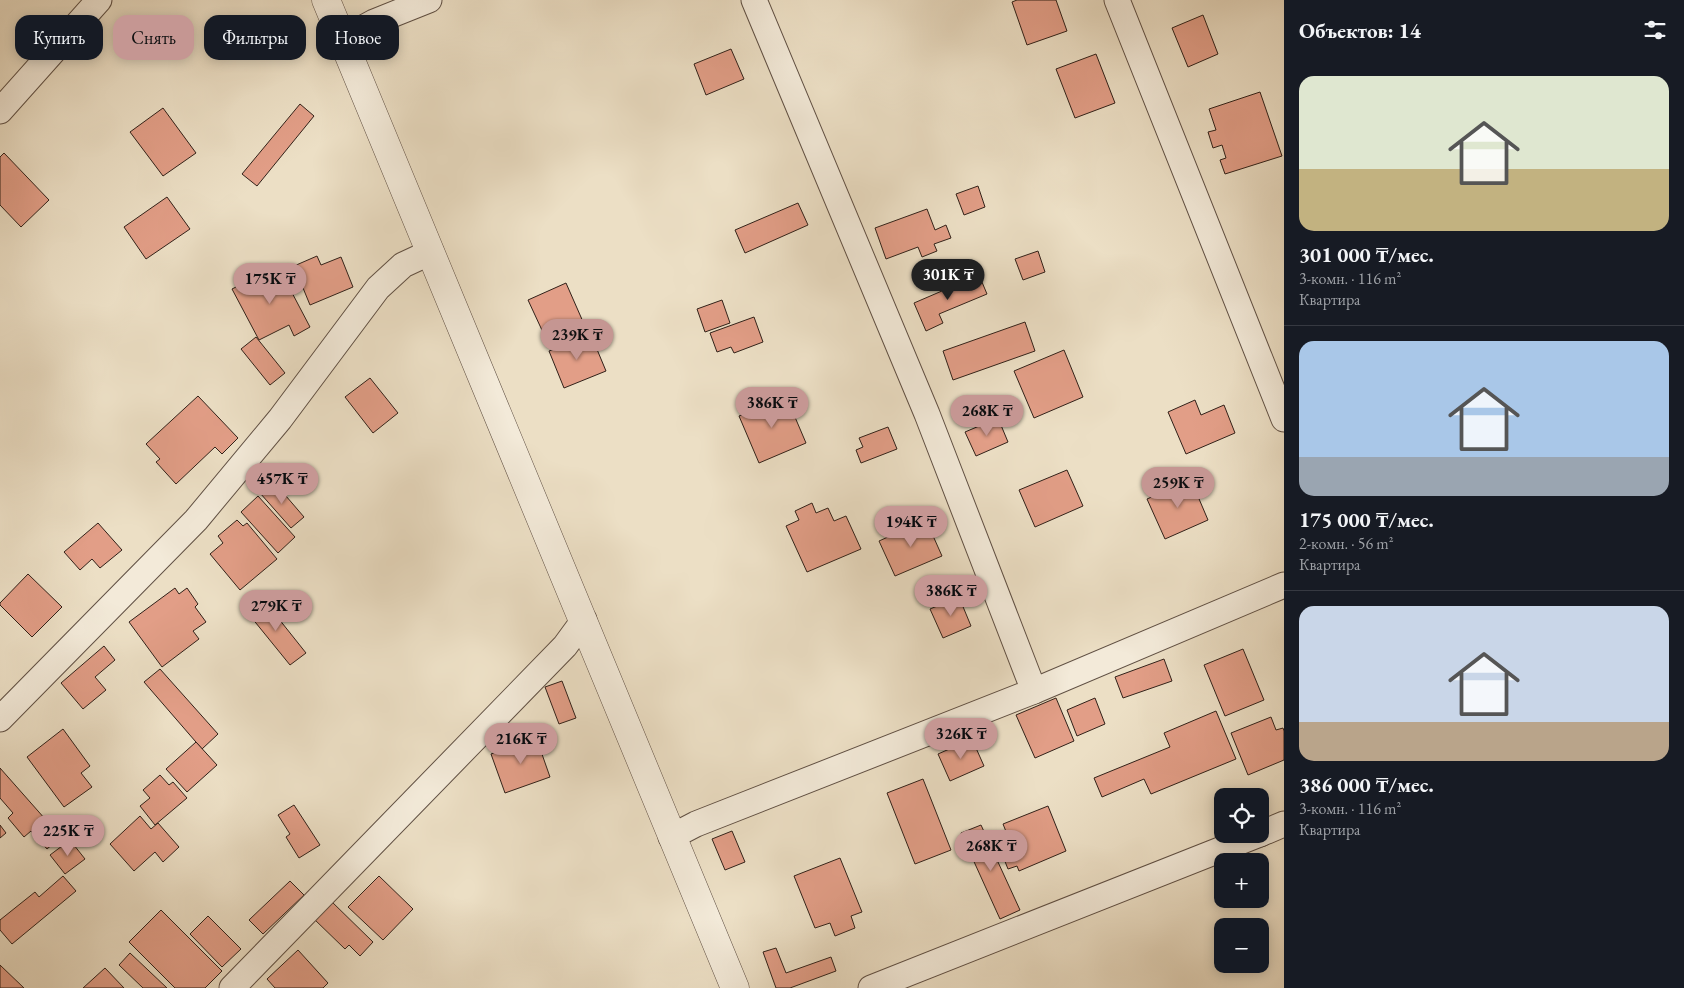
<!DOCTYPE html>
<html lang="ru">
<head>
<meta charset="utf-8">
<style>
	body { margin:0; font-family:"EB Garamond",serif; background:#20242c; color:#f1f3f6; height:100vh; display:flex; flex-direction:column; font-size:19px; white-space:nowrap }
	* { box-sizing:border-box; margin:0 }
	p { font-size:16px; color:#9ea1a6 }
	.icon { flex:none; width:28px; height:28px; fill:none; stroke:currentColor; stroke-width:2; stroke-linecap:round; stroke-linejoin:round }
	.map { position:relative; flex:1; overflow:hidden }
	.sheet { display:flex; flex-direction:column; background:#171b24; width:400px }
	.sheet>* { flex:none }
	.top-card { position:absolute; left:15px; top:15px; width:475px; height:45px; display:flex; gap:10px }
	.fabs { position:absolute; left:1214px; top:788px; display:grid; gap:10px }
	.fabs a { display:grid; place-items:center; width:55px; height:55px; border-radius:10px; background:#171b24; box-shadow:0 2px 12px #0003; font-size:25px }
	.price { position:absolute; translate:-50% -42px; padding:0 11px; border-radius:18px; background:#c59692; color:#111; font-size:16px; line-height:32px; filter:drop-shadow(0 1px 2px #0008) }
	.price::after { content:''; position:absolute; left:50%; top:30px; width:15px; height:11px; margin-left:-8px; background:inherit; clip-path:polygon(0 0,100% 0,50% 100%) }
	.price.on { background:#222; color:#fff }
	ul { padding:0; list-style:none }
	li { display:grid; align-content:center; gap:10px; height:265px; padding:0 15px }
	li+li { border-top:1px solid #363941 }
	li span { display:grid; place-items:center; height:155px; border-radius:15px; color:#555 }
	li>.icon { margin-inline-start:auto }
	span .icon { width:90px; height:90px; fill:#fffc; stroke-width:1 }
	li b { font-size:21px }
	h2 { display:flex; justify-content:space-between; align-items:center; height:60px; padding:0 15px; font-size:21px }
	.tag { padding:0 18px; border-radius:15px; background:#171b24; box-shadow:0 2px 12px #0003; font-size:18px; line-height:45px }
	.tag.on { background:#c59692; color:#111 }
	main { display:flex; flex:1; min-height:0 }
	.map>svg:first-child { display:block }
</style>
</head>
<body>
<main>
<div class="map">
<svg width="1284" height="988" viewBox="0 0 1284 988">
	<rect width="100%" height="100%" fill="#ecdfc5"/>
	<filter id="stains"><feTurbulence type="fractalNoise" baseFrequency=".004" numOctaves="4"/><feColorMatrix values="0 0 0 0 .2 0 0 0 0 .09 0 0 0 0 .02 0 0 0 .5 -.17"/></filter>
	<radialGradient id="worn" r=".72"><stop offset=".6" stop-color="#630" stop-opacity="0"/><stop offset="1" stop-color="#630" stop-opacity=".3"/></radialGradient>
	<g fill="#e29e87" stroke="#312119">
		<path d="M1017 0H1056L1067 31 1027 45 1012 2Z"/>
		<path d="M1203 15 1218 54 1188 67 1172 28Z"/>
		<path d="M731 49 744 79 706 95 694 64Z"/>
		<path d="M1096 54 1115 103 1075 118 1056 69Z"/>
		<path d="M1260 92 1282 156 1225 174 1220 160 1226 158 1222 145 1213 148 1208 132 1216 130 1209 109Z"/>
		<path d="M300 104 314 116 257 186 242 174Z"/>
		<path d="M163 108 196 153 163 176 130 132Z"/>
		<path d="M4 153 49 200 21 227 0 205V157Z"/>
		<path d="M978 186 985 207 964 215 956 194Z"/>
		<path d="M167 197 190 229 146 259 124 227Z"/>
		<path d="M798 203 808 225 745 253 735 230Z"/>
		<path d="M927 209 935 230 946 225 951 238 934 244 937 251 922 257 918 247 886 259 875 228Z"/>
		<path d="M1038 251 1045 272 1023 280 1015 259Z"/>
		<path d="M317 256 321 265 341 257 353 287 310 305 294 266Z"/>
		<path d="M278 266 310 327 294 336 289 325 259 340 232 289Z"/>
		<path d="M979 275 987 294 939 314 943 323 926 331 914 303Z"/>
		<path d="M566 283 584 324 547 341 528 300Z"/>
		<path d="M722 300 730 323 705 332 697 309Z"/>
		<path d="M754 317 763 342 734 353 731 347 717 352 710 333Z"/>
		<path d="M1025 322 1035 351 953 380 943 351Z"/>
		<path d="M591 335 606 371 564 388 549 351Z"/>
		<path d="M256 337 285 373 270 385 241 349Z"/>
		<path d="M1064 350 1083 397 1034 418 1014 371Z"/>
		<path d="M370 378 398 413 373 433 345 397Z"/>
		<path d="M198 396 238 438 222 454 215 447 176 484 156 462 160 459 146 444Z"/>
		<path d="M786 396 806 443 759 463 739 416Z"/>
		<path d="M1195 400 1201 415 1224 405 1235 433 1186 454 1168 412Z"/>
		<path d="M998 418 1008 442 976 456 965 432Z"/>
		<path d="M888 427 897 449 861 463 856 450 863 447 859 438Z"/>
		<path d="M1067 470 1083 506 1035 527 1019 490Z"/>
		<path d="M1191 480 1208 520 1165 539 1147 499Z"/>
		<path d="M274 482 304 517 291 528 260 493Z"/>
		<path d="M258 496 295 537 278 553 241 512Z"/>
		<path d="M812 503 816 513 828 508 834 521 846 516 861 549 807 572 786 526 799 520 795 511Z"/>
		<path d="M237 520 243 526 247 523 277 559 240 590 210 554 223 543 218 536Z"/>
		<path d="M926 520 942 556 895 576 879 541Z"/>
		<path d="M98 523 122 550 100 568 92 559 80 570 64 552Z"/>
		<path d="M28 574 62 607 32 637 0 605V603Z"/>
		<path d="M175 588 179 594 187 588 198 604 195 607 206 622 193 631 199 639 162 667 129 622Z"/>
		<path d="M959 597 971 626 943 638 930 609Z"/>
		<path d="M263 599 306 653 290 665 247 612Z"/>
		<path d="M104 646 115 660 95 677 106 690 83 709 61 683Z"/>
		<path d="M1243 649 1264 700 1225 716 1204 665Z"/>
		<path d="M1164 659 1172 681 1123 698 1115 677Z"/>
		<path d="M160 669 218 734 202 749 144 682Z"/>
		<path d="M562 681 576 718 559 724 545 687Z"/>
		<path d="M1056 698 1074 741 1035 758 1016 715Z"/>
		<path d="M1095 698 1105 724 1077 736 1067 710Z"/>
		<path d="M1216 711 1236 759 1151 794 1144 779 1102 797 1094 778 1170 747 1164 733Z"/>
		<path d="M1271 717 1276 730 1283 728 1284 731V760L1248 775 1231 733Z"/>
		<path d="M63 729 90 766 81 773 92 787 64 807 27 757Z"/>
		<path d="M536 737 550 777 505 793 491 754Z"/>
		<path d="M972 739 984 766 950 781 938 754Z"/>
		<path d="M196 742 217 765 187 792 166 769Z"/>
		<path d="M0 768 61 837 47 849 31 831 24 837 8 818 13 813 0 798Z"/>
		<path d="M160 775 169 785 173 782 187 798 155 825 140 806 150 798 143 790Z"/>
		<path d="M923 779 951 850 915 864 887 793Z"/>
		<path d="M294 805 320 845 299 858 286 837 290 834 278 815Z"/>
		<path d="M1048 806 1066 851 1019 871 1017 866 1008 869 998 844 1009 839 1003 824Z"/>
		<path d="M140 816 151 829 158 823 179 847 163 862 155 852 134 871 110 844Z"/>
		<path d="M0 825 6 833 0 838Z"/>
		<path d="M981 825 1020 910 1000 919 961 833Z"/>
		<path d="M732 831 745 862 725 870 712 839Z"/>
		<path d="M70 840 85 859 65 874 50 855Z"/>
		<path d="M840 858 862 912 851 916 855 928 835 936 830 923 815 928 794 876Z"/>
		<path d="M63 876 76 891 12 944 0 930V920L35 892 39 897Z"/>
		<path d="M379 876 413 909 383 940 348 907Z"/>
		<path d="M290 881 304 895 263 934 249 920Z"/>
		<path d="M330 900 373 942 360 956 349 945 345 949 313 918Z"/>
		<path d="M161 910 222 971 205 988H175L129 942Z"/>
		<path d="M208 916 241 949 222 967 190 934Z"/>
		<path d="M776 948 786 973 831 957 836 971 790 988H776L763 952Z"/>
		<path d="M298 950 328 983 323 988H275L267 979Z"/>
		<path d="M130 953 167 988H143L119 965Z"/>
		<path d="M0 965 24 988H0Z"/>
		<path d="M105 968 124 988H83Z"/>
	</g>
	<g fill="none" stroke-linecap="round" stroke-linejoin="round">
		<defs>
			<g id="minor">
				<path d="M754 0 927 414 1034 691"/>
				<path d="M1117 0 1284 419"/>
				<path d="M343 39 374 22 429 0"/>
				<path d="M0 111 99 0"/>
				<path d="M0 719 196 520 280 419 378 288 403 265 431 252"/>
				<path d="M1260 834 1284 824"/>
				<path d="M671 837 696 824 1034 691 1284 585"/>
				<path d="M232 988 565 646 584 620"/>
				<path d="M871 988 1260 834"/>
			</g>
			<path id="tertiary" d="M326 0 735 988"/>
		</defs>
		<use href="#minor" stroke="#605044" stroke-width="27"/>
		<use href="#tertiary" stroke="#605044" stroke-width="29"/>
		<use href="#minor" stroke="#f3ead9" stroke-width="25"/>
		<use href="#tertiary" stroke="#f3ead9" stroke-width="28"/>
	</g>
	<rect width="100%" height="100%" filter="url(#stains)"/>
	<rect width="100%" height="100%" fill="url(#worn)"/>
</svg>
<div class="fabs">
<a><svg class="icon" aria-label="locate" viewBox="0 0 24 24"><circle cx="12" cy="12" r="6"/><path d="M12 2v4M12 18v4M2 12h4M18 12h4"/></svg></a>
<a>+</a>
<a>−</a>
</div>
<b class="price on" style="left:948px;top:301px">301K ₸</b>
<b class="price" style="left:270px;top:305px">175K ₸</b>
<b class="price" style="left:577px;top:361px">239K ₸</b>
<b class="price" style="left:772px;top:429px">386K ₸</b>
<b class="price" style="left:987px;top:437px">268K ₸</b>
<b class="price" style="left:282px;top:505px">457K ₸</b>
<b class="price" style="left:1178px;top:509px">259K ₸</b>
<b class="price" style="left:911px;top:548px">194K ₸</b>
<b class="price" style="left:951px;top:617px">386K ₸</b>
<b class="price" style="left:276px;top:632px">279K ₸</b>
<b class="price" style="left:961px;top:760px">326K ₸</b>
<b class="price" style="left:521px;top:765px">216K ₸</b>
<b class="price" style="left:68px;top:857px">225K ₸</b>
<b class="price" style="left:991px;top:872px">268K ₸</b>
<div class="top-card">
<a class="tag">Купить</a>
<a class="tag on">Снять</a>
<a class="tag">Фильтры</a>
<a class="tag">Новое</a>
</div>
</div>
<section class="sheet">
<h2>Объектов: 14<svg class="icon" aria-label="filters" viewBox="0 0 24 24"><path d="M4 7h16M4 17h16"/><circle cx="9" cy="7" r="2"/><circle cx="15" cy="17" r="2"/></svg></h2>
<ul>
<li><span style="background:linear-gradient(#dfe7d0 60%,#c2b280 0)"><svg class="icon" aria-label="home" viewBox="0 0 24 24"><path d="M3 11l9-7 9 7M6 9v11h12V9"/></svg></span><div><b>301 000 ₸/мес.</b><p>3-комн. · 116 m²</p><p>Квартира</p></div></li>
<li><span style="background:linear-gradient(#a9c7e8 75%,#9aa5b1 0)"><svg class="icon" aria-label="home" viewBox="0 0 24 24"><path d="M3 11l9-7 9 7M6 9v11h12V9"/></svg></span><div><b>175 000 ₸/мес.</b><p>2-комн. · 56 m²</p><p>Квартира</p></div></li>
<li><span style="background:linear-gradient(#c9d6e8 75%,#b9a48a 0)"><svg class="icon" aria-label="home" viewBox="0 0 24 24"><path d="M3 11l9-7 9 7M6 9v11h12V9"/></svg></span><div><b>386 000 ₸/мес.</b><p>3-комн. · 116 m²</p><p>Квартира</p></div></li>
</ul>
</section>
</main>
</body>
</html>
